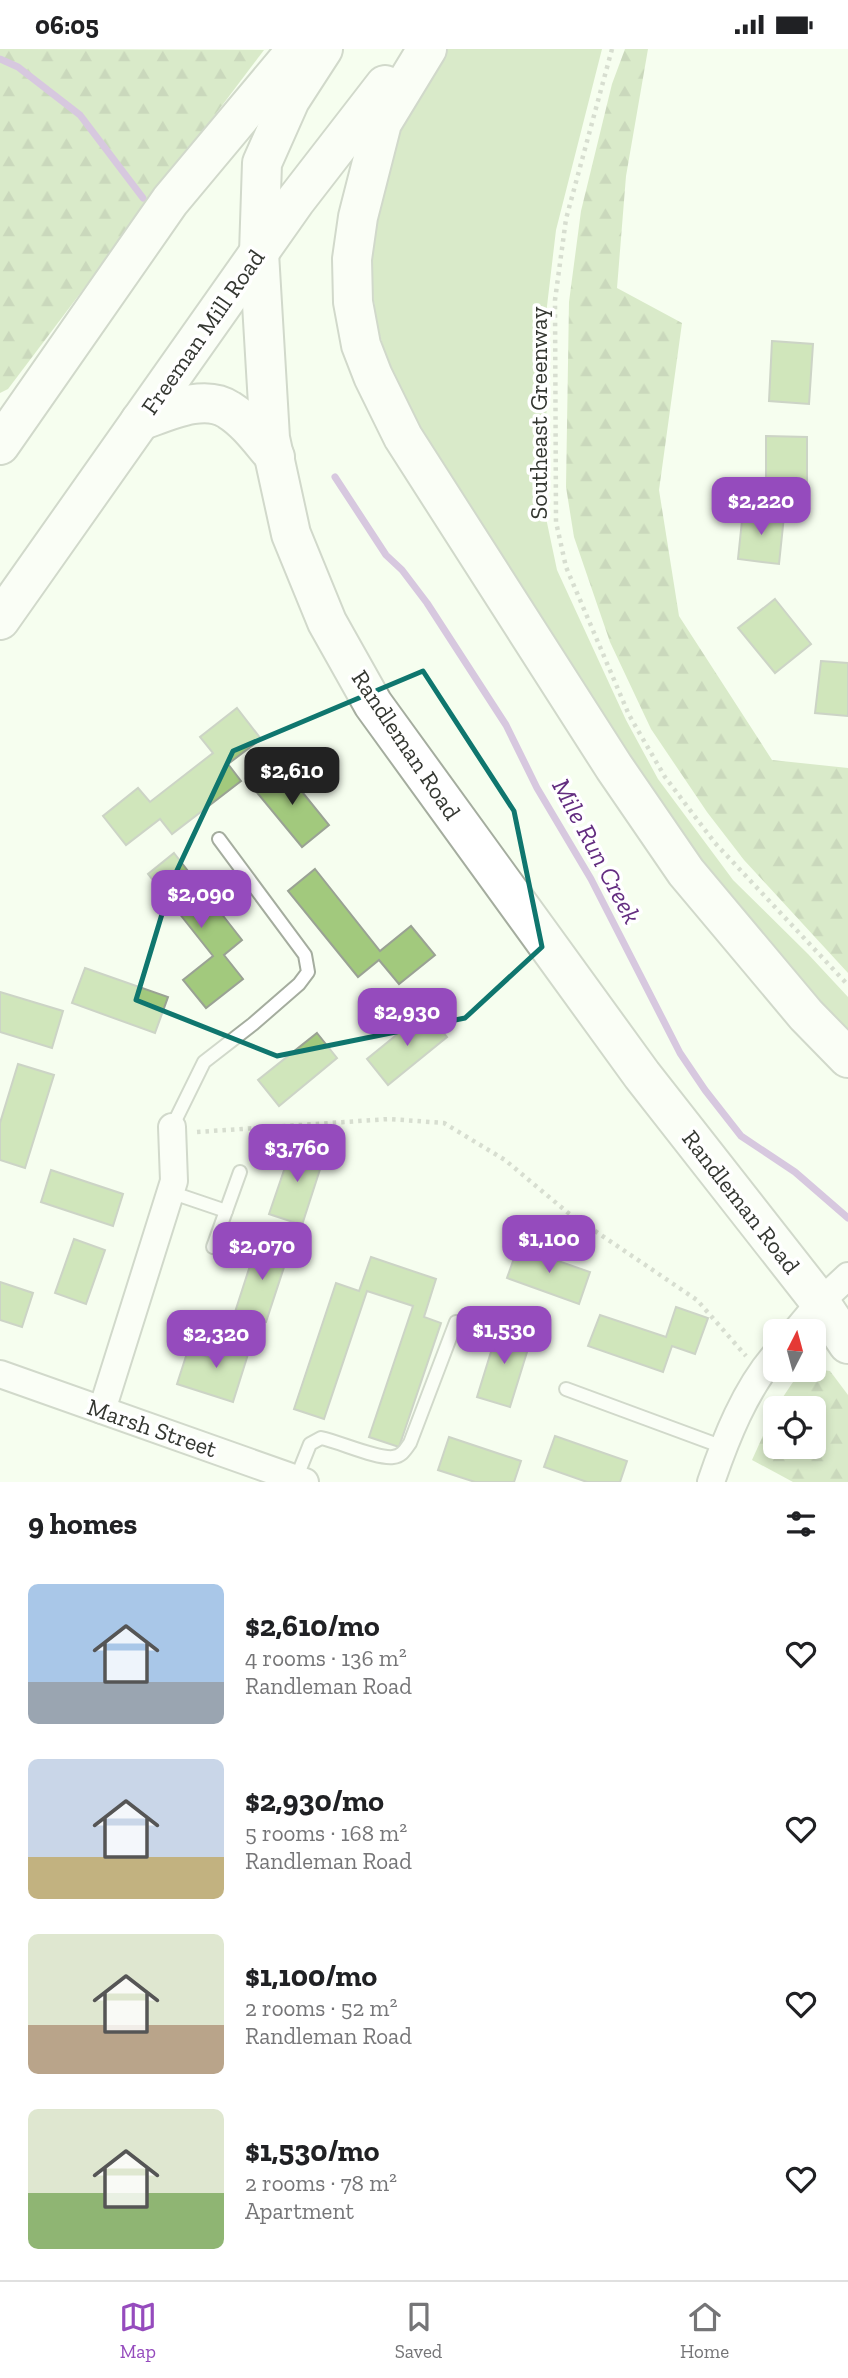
<!DOCTYPE html>
<html lang="en">
<head>
<meta charset="utf-8">
<style>
	body { margin:0; font-family:"Zilla Slab",serif; background:#f2f2f2; color:#202124; height:100vh; display:flex; flex-direction:column; font-size:26px; white-space:nowrap }
	* { box-sizing:border-box; margin:0 }
	p { font-size:23px; color:#757577 }
	.icon { flex:none; width:38px; height:38px; fill:none; stroke:currentColor; stroke-width:2; stroke-linecap:round; stroke-linejoin:round }
	.map { position:relative; height:1433px; overflow:hidden }
	.details { display:flex; flex-direction:column; background:#fff; flex:1 }
	.details>* { flex:none }
	.needle { width:46px; rotate:6deg }
	.controls { position:absolute; left:763px; top:1270px; display:grid; gap:14px }
	.controls a { display:grid; place-items:center; width:63px; height:63px; border-radius:10px; background:#fff; box-shadow:0 4px 10px #0003; font-size:35px }
	.price { position:absolute; translate:-50% -60px; padding:0 16px; border-radius:14px; background:#954bbd; color:#fff; font-size:23px; line-height:46px; filter:drop-shadow(0 2px 4px #0008) }
	.price::after { content:''; position:absolute; left:50%; top:42px; width:21px; height:16px; margin-left:-10px; background:inherit; clip-path:polygon(0 0,100% 0,50% 100%) }
	.price.selected { background:#222; color:#fff }
	ul { padding:0; list-style:none }
	li { display:flex; align-items:center; gap:21px; height:175px; padding:0 28px }
	li span { display:grid; place-items:center; flex:none; width:196px; height:140px; border-radius:10px; color:#555 }
	li>.icon { margin-inline-start:auto }
	span .icon { width:84px; height:84px; fill:#fffc; stroke-width:1 }
	li b { font-size:30px }
	h2 { display:flex; justify-content:space-between; align-items:center; height:84px; padding:0 28px; font-size:30px }
	.status { display:flex; justify-content:space-between; align-items:center; height:49px; padding:0 35px; background:#fff; direction:ltr }
	.status svg { height:19px; fill:currentColor }
	.tab-bar { display:flex; justify-content:space-around; align-items:center; height:98px; border-top:2px solid #e0e0e0; background:#fff; font-size:19px; color:#757577 }
	.tab-bar a { display:grid; justify-items:center; gap:4px }
	.tab-bar .selected { color:#954bbd }
	.map>svg:first-child { display:block }
</style>
</head>
<body>
<div class="status"><b>06:05</b><svg viewBox="0 0 49 12"><path d="M0 12V9h3v3zM5 12V6h3v6zM10 12V3h3v9zM15 12V0h3v12zM26 1h20v11H26zM47 4h2v5h-2z"/></svg></div>
<div class="map">
<svg width="848" height="1433" viewBox="0 0 848 1433">
	<defs>
		<pattern id="forest-firs" width="22" height="20" patternUnits="userSpaceOnUse" patternTransform="scale(1.75)"><rect width="22" height="20" fill="#b6d39b"/><path d="M5 1l3.5 6h-7zM16 11l3.5 6h-7z" fill="#95ac7f"/></pattern>
	</defs>
	<rect width="100%" height="100%" fill="#f6feef"/>
	<path fill="#b6d39b" d="M448 0H602L556 181 547 257 546 469 557 521 626 671 658 730 733 831 808 905 848 948V981L816 949 698 809 648 736 411 366 389 316 377 277 372 236 370 192 389 102 410 57Z"/>
	<g fill="url(#forest-firs)">
		<path d="M0 0 264 1 8 340 0 344Z"/>
		<path d="M625 0H648L626 127 617 239 682 274 659 441 679 567 772 711 848 719V924L744 811 707 763 651 680 610 593 574 488 566 438 569 253 581 162 612 35Z"/>
		<path d="M814 1320 830 1322 848 1346V1433H793L752 1411 775 1360V1398H814V1360H775L801 1321Z"/>
	</g>
	<g fill="none" stroke-linecap="round" stroke-linejoin="round">
		<g stroke="#b287cd" stroke-width="7">
			<path d="M0 10 18 18 80 66 143 149"/>
			<path d="M335 428 386 506 402 521 427 554 506 676 537 739 591 830 680 1004 705 1041 741 1087 795 1123 848 1169"/>
		</g>
	</g>
	<g fill="#a2c97d" stroke="#9aa294" stroke-width="2">
		<path d="M772 292 813 295 809 355 769 352Z"/>
		<path d="M766 387 807 388V439H766Z"/>
		<path d="M743 462 784 467 779 515 738 510Z"/>
		<path d="M775 550 811 595 775 624 738 579Z"/>
		<path d="M821 612 848 614V667L815 664Z"/>
		<path d="M237 659 261 690 228 715 241 732 172 785 160 770 126 796 103 767 138 739 150 753 213 704 200 688Z"/>
		<path d="M282 718 329 776 302 798 254 740Z"/>
		<path d="M174 804 242 891 224 906 243 930 206 959 183 931 213 907 148 825Z"/>
		<path d="M315 820 380 902 411 877 435 906 399 935 379 911 358 928 288 842Z"/>
		<path d="M85 919 168 948 155 984 72 954Z"/>
		<path d="M0 943 63 962 52 999 0 983Z"/>
		<path d="M426 962 447 988 388 1036 367 1010Z"/>
		<path d="M317 984 337 1009 279 1057 258 1031Z"/>
		<path d="M18 1015 54 1026 25 1119 0 1111V1074Z"/>
		<path d="M293 1095 325 1105 302 1176 269 1165Z"/>
		<path d="M51 1121 123 1145 113 1177 41 1153Z"/>
		<path d="M74 1190 105 1201 86 1255 55 1244Z"/>
		<path d="M258 1192 289 1203 266 1273 235 1263Z"/>
		<path d="M518 1198 590 1223 579 1255 507 1229Z"/>
		<path d="M371 1208 436 1230 424 1268 441 1274 399 1398 369 1388 413 1257 367 1242 324 1370 294 1360 336 1234 359 1242Z"/>
		<path d="M0 1233 33 1244 22 1278 0 1271Z"/>
		<path d="M676 1258 708 1269 695 1305 672 1297 663 1323 588 1297 600 1266 666 1288Z"/>
		<path d="M499 1277 532 1287 510 1358 477 1348Z"/>
		<path d="M218 1289 250 1299 233 1353 177 1335 188 1301 211 1309Z"/>
		<path d="M555 1387 627 1412 620 1433H587L544 1418Z"/>
		<path d="M449 1388 521 1412 514 1433H475L438 1421Z"/>
	</g>
	<g fill="none" stroke-linecap="round" stroke-linejoin="round">
		<defs>
			<g id="service">
				<path d="M172 1078 204 1013 253 975 299 935 308 923 305 906 219 790"/>
				<path d="M170 1143 226 1162"/>
				<path d="M213 1198 240 1123"/>
				<path d="M566 1340 723 1398"/>
				<path d="M296 1430 310 1395 321 1389C340 1393 377 1410 393 1408 402 1407 405 1401 410 1394L456 1273"/>
			</g>
			<g id="minor">
				<path d="M795 1283 820 1253 848 1227"/>
				<path d="M0 1325 305 1433"/>
				<path d="M102 1361 174 1132 172 1078"/>
				<path d="M711 1433C726 1389 745 1341 775 1306"/>
			</g>
			<g id="primary">
				<path d="M323 0 290 51 262 114 259 204 270 389 291 485 327 573 373 655 642 1026 820 1253 848 1295"/>
				<path d="M427 0 382 74 358 168 352 210 353 253 361 296 373 327 403 388 614 718 686 823 806 966 848 1009"/>
				<path d="M140 372C166 363 204 344 229 361 247 372 261 392 275 408"/>
				<path d="M0 396 170 152 297 0"/>
				<path d="M0 571 296 151 385 36"/>
			</g>
		</defs>
		<use href="#service" stroke="#a5ad9f" stroke-width="16"/>
		<use href="#minor" stroke="#a5ad9f" stroke-width="30"/>
		<use href="#primary" stroke="#a5ad9f" stroke-width="42"/>
		<g stroke="#b2b8ac" stroke-width="4.5" stroke-dasharray="3.5 5" stroke-linecap="butt">
			<path d="M612 0 566 170 555 251 556 473 566 518 629 666 665 728 715 794 848 936"/>
			<path d="M197 1083 389 1070 444 1074 505 1111 567 1163 697 1251 746 1307"/>
		</g>
		<use href="#service" stroke="#fff" stroke-width="12"/>
		<use href="#minor" stroke="#fff" stroke-width="26"/>
		<use href="#primary" stroke="#fff" stroke-width="38"/>
	</g>
	<path d="M0 0H848V1433H0ZM423 622 514 762 542 898 465 969 277 1007 136 951 172 832 233 702Z" fill="#f6feef" fill-opacity=".55" fill-rule="evenodd"/>
	<path fill="none" stroke="#0f766e" stroke-width="5" stroke-linejoin="round" d="M423 622 514 762 542 898 465 969 277 1007 136 951 172 832 233 702Z"/>
	<g text-anchor="middle" stroke-width="7" stroke-linejoin="round" paint-order="stroke">
		<g font-size="24" fill="#343731" stroke="#fff">
			<text transform="translate(203 283) rotate(-55)" y="8">Freeman Mill Road</text>
			<text transform="translate(539 364) rotate(-90)" y="8">Southeast Greenway</text>
			<text transform="translate(406 696) rotate(56)" y="8">Randleman Road</text>
			<text transform="translate(741 1153) rotate(52)" y="8">Randleman Road</text>
			<text transform="translate(152 1379) rotate(19)" y="8">Marsh Street</text>
		</g>
		<g font-size="26" font-style="italic" fill="#632d80" stroke="#fff">
			<text transform="translate(597 802) rotate(62)" y="9">Mile Run Creek</text>
		</g>
	</g>
</svg>
<div class="controls">
<a><svg class="needle" viewBox="-14 -14 28 28"><path d="M0-13l5 13h-10z" fill="#e53935"/><path d="M0 13l5-13h-10z" fill="#757577"/></svg></a>
<a><svg class="icon" aria-label="locate" viewBox="0 0 24 24"><circle cx="12" cy="12" r="6"/><path d="M12 2v4M12 18v4M2 12h4M18 12h4"/></svg></a>
</div>
<b class="price" style="left:761px;top:488px">$2,220</b>
<b class="price selected" style="left:292px;top:758px">$2,610</b>
<b class="price" style="left:201px;top:881px">$2,090</b>
<b class="price" style="left:407px;top:999px">$2,930</b>
<b class="price" style="left:297px;top:1135px">$3,760</b>
<b class="price" style="left:549px;top:1226px">$1,100</b>
<b class="price" style="left:262px;top:1233px">$2,070</b>
<b class="price" style="left:504px;top:1317px">$1,530</b>
<b class="price" style="left:216px;top:1321px">$2,320</b>
</div>
<section class="details">
<h2>9 homes<svg class="icon" aria-label="filters" viewBox="0 0 24 24"><path d="M4 7h16M4 17h16"/><circle cx="9" cy="7" r="2"/><circle cx="15" cy="17" r="2"/></svg></h2>
<ul>
<li><span style="background:linear-gradient(#a9c7e8 70%,#9aa5b1 0)"><svg class="icon" aria-label="home" viewBox="0 0 24 24"><path d="M3 11l9-7 9 7M6 9v11h12V9"/></svg></span><div><b>$2,610/mo</b><p>4 rooms · 136 m²</p><p>Randleman Road</p></div><svg class="icon" aria-label="heart" viewBox="0 0 24 24"><path d="M12 20l-8-8c-3-5 5-10 8-4 3-6 11-1 8 4z"/></svg></li>
<li><span style="background:linear-gradient(#c9d6e8 70%,#c2b280 0)"><svg class="icon" aria-label="home" viewBox="0 0 24 24"><path d="M3 11l9-7 9 7M6 9v11h12V9"/></svg></span><div><b>$2,930/mo</b><p>5 rooms · 168 m²</p><p>Randleman Road</p></div><svg class="icon" aria-label="heart" viewBox="0 0 24 24"><path d="M12 20l-8-8c-3-5 5-10 8-4 3-6 11-1 8 4z"/></svg></li>
<li><span style="background:linear-gradient(#dfe7d0 65%,#b9a48a 0)"><svg class="icon" aria-label="home" viewBox="0 0 24 24"><path d="M3 11l9-7 9 7M6 9v11h12V9"/></svg></span><div><b>$1,100/mo</b><p>2 rooms · 52 m²</p><p>Randleman Road</p></div><svg class="icon" aria-label="heart" viewBox="0 0 24 24"><path d="M12 20l-8-8c-3-5 5-10 8-4 3-6 11-1 8 4z"/></svg></li>
<li><span style="background:linear-gradient(#dfe7d0 60%,#8fb573 0)"><svg class="icon" aria-label="home" viewBox="0 0 24 24"><path d="M3 11l9-7 9 7M6 9v11h12V9"/></svg></span><div><b>$1,530/mo</b><p>2 rooms · 78 m²</p><p>Apartment</p></div><svg class="icon" aria-label="heart" viewBox="0 0 24 24"><path d="M12 20l-8-8c-3-5 5-10 8-4 3-6 11-1 8 4z"/></svg></li>
</ul>
</section>
<nav class="tab-bar">
<a class="selected"><svg class="icon" aria-label="map" viewBox="0 0 24 24"><path d="M3 6l6-2 6 2 6-2v14l-6 2-6-2-6 2zM9 4v14M15 6v14"/></svg>Map</a>
<a><svg class="icon" aria-label="saved" viewBox="0 0 24 24"><path d="M7 4h10v16l-5-4-5 4z"/></svg>Saved</a>
<a><svg class="icon" aria-label="home" viewBox="0 0 24 24"><path d="M3 11l9-7 9 7M6 9v11h12V9"/></svg>Home</a>
</nav>
</body>
</html>
